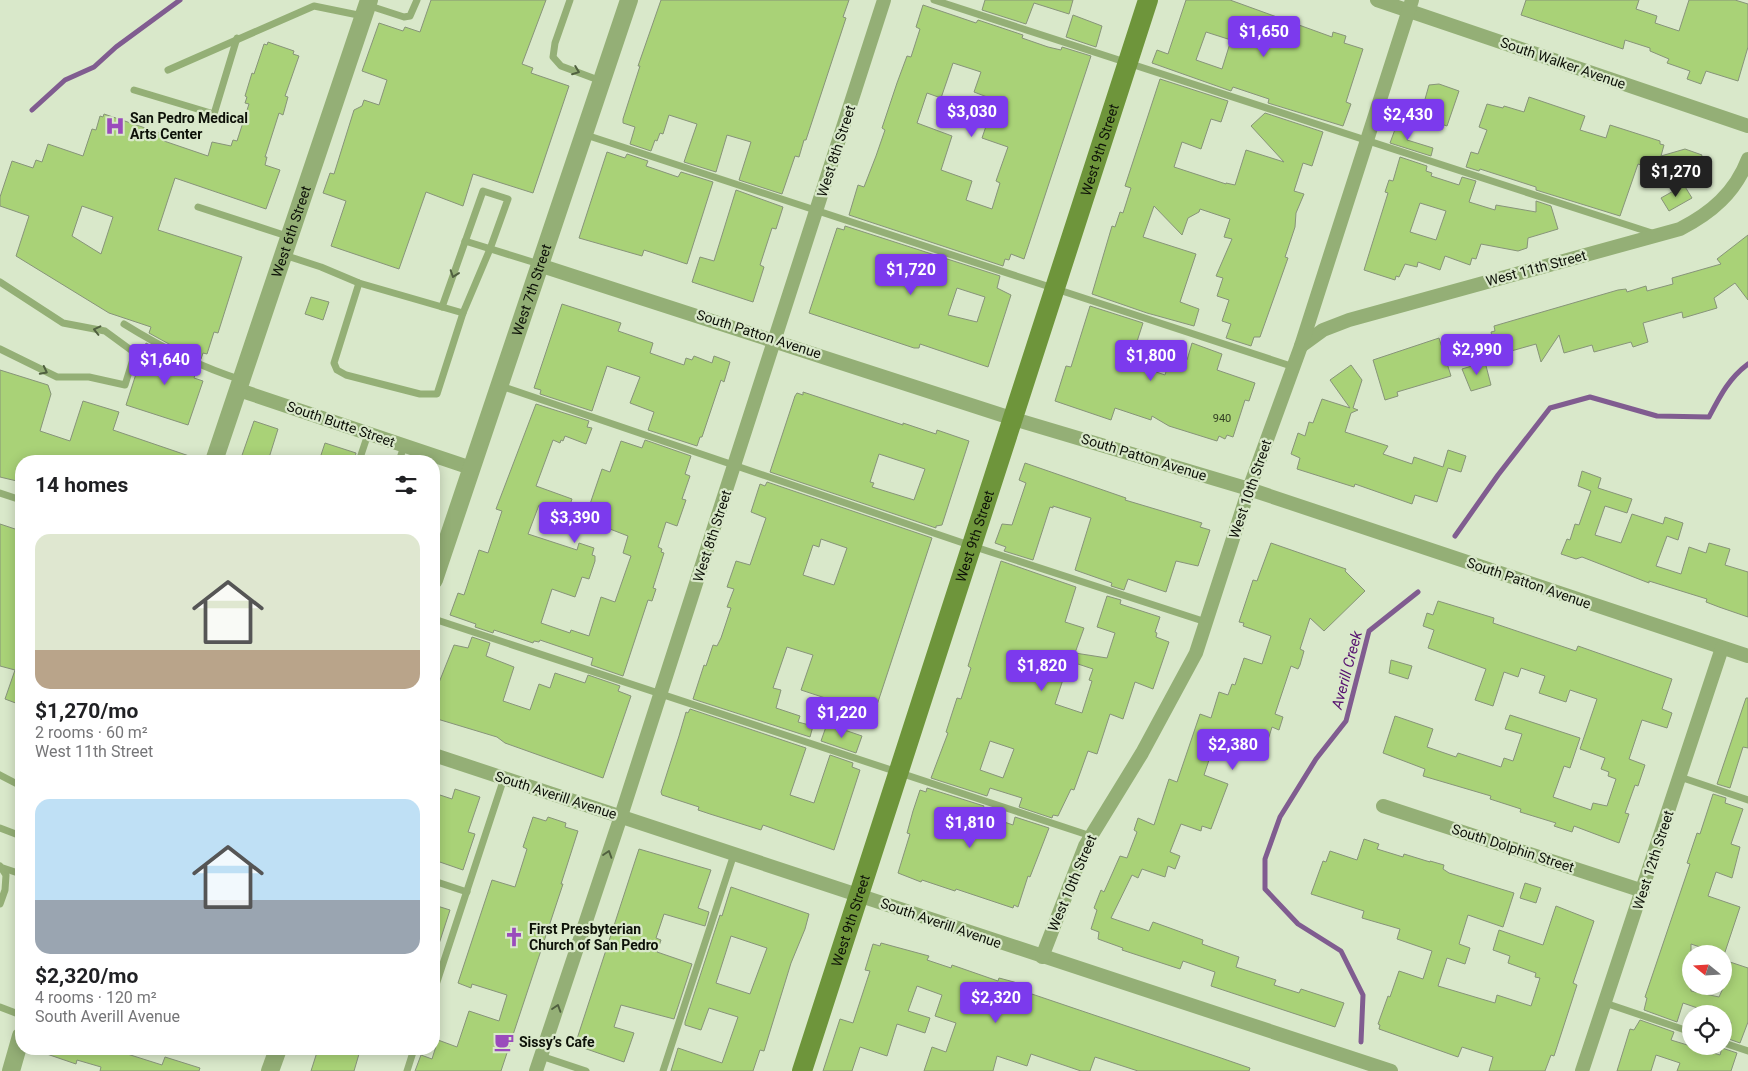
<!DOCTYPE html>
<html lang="en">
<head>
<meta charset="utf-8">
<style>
	body { margin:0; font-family:Roboto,sans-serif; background:#f6f6f6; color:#202124; height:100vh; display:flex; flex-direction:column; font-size:19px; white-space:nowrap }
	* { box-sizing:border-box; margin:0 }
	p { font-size:16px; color:#757577 }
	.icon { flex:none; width:28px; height:28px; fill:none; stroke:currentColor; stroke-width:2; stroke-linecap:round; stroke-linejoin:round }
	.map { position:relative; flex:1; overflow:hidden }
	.sheet { position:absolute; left:15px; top:455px; width:425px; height:600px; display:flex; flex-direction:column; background:#fff; border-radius:20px; box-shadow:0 2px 12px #0003 }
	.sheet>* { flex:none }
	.needle { width:32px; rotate:288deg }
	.fabs { position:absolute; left:1682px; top:945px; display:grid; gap:10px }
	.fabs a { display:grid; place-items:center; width:50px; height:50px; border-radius:50%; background:#fff; box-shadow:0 2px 12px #0003; font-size:25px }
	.price { position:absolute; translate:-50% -42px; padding:0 11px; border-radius:5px; background:#7c3aed; color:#fff; font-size:16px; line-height:32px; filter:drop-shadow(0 1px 2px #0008) }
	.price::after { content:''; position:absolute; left:50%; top:30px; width:15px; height:11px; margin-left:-8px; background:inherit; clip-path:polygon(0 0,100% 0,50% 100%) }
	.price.current { background:#222; color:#fff }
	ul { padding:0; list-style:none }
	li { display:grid; align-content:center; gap:10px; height:265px; padding:0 20px }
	li span { display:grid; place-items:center; height:155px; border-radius:15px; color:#555 }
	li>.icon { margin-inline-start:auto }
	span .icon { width:90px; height:90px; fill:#fffc; stroke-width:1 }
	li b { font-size:21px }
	h2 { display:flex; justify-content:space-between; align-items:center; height:60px; padding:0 20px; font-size:21px }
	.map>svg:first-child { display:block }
</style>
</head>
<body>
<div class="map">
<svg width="1748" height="1071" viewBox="0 0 1748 1071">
	<rect width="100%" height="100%" fill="#d9e8ca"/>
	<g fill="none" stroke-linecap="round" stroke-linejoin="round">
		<g stroke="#805c90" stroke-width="5">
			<path d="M32 110 65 80 94 67 116 47 180 0"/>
			<path d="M1455 536 1498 475 1550 408 1590 397 1657 416 1709 417C1720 396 1729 378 1748 364"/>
			<path d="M1361 1042 1363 995 1341 951 1298 924 1265 889V859L1280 817 1316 759 1346 721 1369 631 1418 592"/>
		</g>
	</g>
	<g fill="#a9d277" stroke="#879479" fill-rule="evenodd">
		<path d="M431 0H546L522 64 533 68 531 73 569 86 533 193 473 174 463 206 426 192 399 269 331 246 346 201 323 193 330 173 334 174 354 110 362 106 364 100 379 105 387 80 362 71 379 23 403 31 405 27 420 32Z"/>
		<path d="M661 0H849L843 17 846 18 806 140H804L799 157 795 156 782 194 739 180 751 142 727 135 716 172 684 162 697 124 669 115 663 134 660 133 657 141 655 140 651 151 630 144 635 127 623 123V119L640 66H638Z"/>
		<path d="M985 0H1073L1069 14 1034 3 1026 24 982 10Z"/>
		<path d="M1186 0H1230L1332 37 1333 32 1346 36 1344 43 1363 49 1346 102 1351 104 1343 126 1268 103 1269 99 1233 87 1231 91 1152 63 1157 50 1168 54ZM1206 32 1231 40 1222 69 1196 60Z"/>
		<path d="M1526 0H1639L1636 9 1657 16 1655 23 1679 31 1689 0H1735L1748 4V47L1738 81 1706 71 1701 84 1687 79 1690 71 1667 63 1669 59 1650 51V48L1625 40 1623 49 1521 15Z"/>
		<path d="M923 5 976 23 978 20 1023 35 1022 38 1048 47 1061 50 1062 47 1091 56 1024 259 1011 254 1009 260 1005 259 1003 266 849 215 858 185 864 187 876 156 885 130 882 128 897 83 907 56 911 57 920 29 916 27ZM953 63 981 72 974 92 995 100 982 138 1008 147 996 181 1000 183 992 209 966 200 972 181 941 170 952 136 917 123 927 93 941 98Z"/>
		<path d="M1073 15 1102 26 1096 47 1066 37Z"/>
		<path d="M268 42 294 51 293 54 299 56 285 96 288 97 283 115 279 113 265 157H267L265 165 280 170 266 209 175 178 158 230 242 257 218 333 214 332 207 354 203 353 201 359 169 344 149 333 151 327 109 313 16 256 29 216 0 206V197L12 161 33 168 36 160 42 162 48 144 83 156 92 129 96 130 100 116 103 117 104 114 166 135 164 141 208 156 212 142 231 146 233 140 237 141 249 104 245 103 247 97 245 96 252 73 254 74 264 44 267 45ZM82 206 113 217 101 254 72 236Z"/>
		<path d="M1160 79 1228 101 1221 122 1211 119 1201 149 1182 142 1174 167 1226 184V183L1235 185 1246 150 1284 162 1251 126 1265 113 1323 132 1312 166 1303 163 1294 191 1304 194 1296 213 1295 227 1285 257 1288 258 1260 337H1254L1251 346 1226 338 1231 324 1222 321 1229 300 1217 296 1223 278 1216 276 1232 239 1224 237 1230 219 1200 209 1199 212 1188 218 1182 235 1154 206 1143 237 1196 254 1180 302 1199 309 1194 326 1147 313 1092 294 1112 226 1115 227 1120 212 1123 213 1131 188 1125 186Z"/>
		<path d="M1439 84 1459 91 1447 126 1420 117 1429 85Z"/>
		<path d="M1529 97 1585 116 1580 130 1606 138 1610 125 1660 141V144L1664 145 1661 156 1685 149 1702 155 1696 173 1692 172 1689 181 1638 164 1620 216 1536 190V187L1480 169 1479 171 1466 167 1471 152 1478 154 1487 130 1479 127 1487 104 1503 108 1504 106 1524 112Z"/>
		<path d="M1397 124 1411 129 1407 140 1433 148 1431 156 1390 143Z"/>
		<path d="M607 152 625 158 627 154 648 161 646 166 678 177 681 172 713 182 687 264 644 250 642 256 579 238Z"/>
		<path d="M1400 157 1427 166 1426 171 1432 173 1431 176 1459 185 1462 177 1476 181 1469 202 1495 210 1496 205 1536 212V201L1551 206 1558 229 1528 238 1527 248 1518 251 1481 244 1476 259 1472 258 1470 265 1445 256 1440 270 1418 262 1417 267 1405 264 1399 277 1396 276 1395 280 1364 270 1388 193 1385 192 1389 180 1393 181ZM1420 203 1446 211 1436 240 1410 232Z"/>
		<path d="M1684 185 1692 198 1669 211 1661 198Z"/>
		<path d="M736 190 783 207 776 229 772 228 760 265 764 267 753 302 692 282 700 257 714 261Z"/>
		<path d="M845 226 1000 276 997 288 1011 295 988 367 920 344 919 348H914L809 313 837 228 844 230ZM957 288 985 297 977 322 948 315Z"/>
		<path d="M1748 235V300L1735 283 1714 298 1717 308 1683 318 1682 312 1643 323 1648 342 1633 347 1631 342 1594 352 1592 345 1564 353 1559 335 1541 362 1536 344 1497 355 1491 332 1495 331 1494 326 1618 290 1626 289 1627 292 1646 286 1647 291 1673 284 1672 278 1721 264 1717 259Z"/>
		<path d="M311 297 329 302 323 320 305 314Z"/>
		<path d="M562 304 621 323 618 331 653 343 650 353 684 365 686 358 692 360 694 356 712 363 714 356 730 362 724 382 721 380 702 437H700L697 446 648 430 654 412 630 403 640 377 607 366 592 411 540 394 541 390 534 388Z"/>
		<path d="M1090 306 1143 323 1130 363 1165 375 1171 355 1187 360 1192 343 1222 354 1217 370 1255 383 1249 401 1245 400 1233 437 1227 435 1225 439 1219 436 1217 441 1169 426 1152 416 1151 420 1115 408 1111 420 1055 401 1066 366 1071 367Z"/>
		<path d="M1439 338 1451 376 1397 392 1398 396 1385 400 1373 360Z"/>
		<path d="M146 343 197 369 194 378 203 381 188 425 126 405Z"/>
		<path d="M1485 362 1491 385 1471 391 1462 369Z"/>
		<path d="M1351 365 1362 380 1353 408 1358 410 1351 413 1345 432 1388 446 1383 454 1412 464 1414 457 1443 467 1448 450 1466 456 1461 472 1448 468 1437 502 1415 495 1412 504 1355 484 1354 487 1297 469 1300 458 1291 454 1298 433 1305 436 1309 422 1313 423 1322 399 1350 408 1330 380Z"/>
		<path d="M0 370 48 385 51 394 40 431 70 441 83 401 119 412 113 430 198 459V461H21V482L0 477Z"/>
		<path d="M803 392 903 425V423L936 434 937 430 969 441 942 525 936 526V528L770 472 795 396 797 393 803 395ZM879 454 925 469 914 500 872 487 874 483 870 482Z"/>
		<path d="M536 404 589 421 587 427 592 428 586 444 565 436 563 441 561 440 560 443 553 440 536 486 572 499 567 514 539 505 528 534 577 550 579 543 594 548 592 555 595 556V561L589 579 582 577 575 597 552 589 541 623 570 633 571 630 589 636 601 597 615 602 631 556 623 553 628 536 597 524 603 507 590 504 602 469 610 472 621 441 642 448 645 440 691 456 685 474 690 476 682 499 686 500 677 526 666 522 658 547 662 549 661 552 664 553 653 588 656 589 652 601 648 600 623 676 591 665 593 658 540 640 539 642 534 641 533 643 494 630 493 633 475 627 476 624 450 615 458 593 464 595 479 550 488 553 502 511 496 509Z"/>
		<path d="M254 421 278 429 268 461H240Z"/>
		<path d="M325 443 356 453 354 461H319Z"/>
		<path d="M1025 463 1126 498 1125 500 1202 523 1200 527 1210 530 1198 566 1176 561 1166 592 1128 579 1124 590 1111 586 1112 583 1075 570 1091 518 1053 506V508L1050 507 1033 560 1004 551 1006 547 995 543 1002 524 1012 525 1026 483 1019 480Z"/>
		<path d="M1582 471 1601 478 1598 488 1632 499 1627 513 1605 506 1595 535 1621 543 1632 514 1663 524 1665 517 1683 523 1678 540 1667 536 1656 566 1681 574 1689 547 1706 553 1709 543 1730 549 1725 565 1748 572V617L1719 607 1706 602 1707 599 1649 581V583L1582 557 1576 559 1561 554 1567 539 1570 540 1575 524 1579 525 1591 491 1578 486Z"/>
		<path d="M767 482 932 538 874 714 801 690 813 655 787 647 773 688 781 690 776 708 800 716 798 722 813 726 810 737 693 699 704 665 706 666 713 645 717 646 721 638 731 608 727 607 734 589 727 587 736 561 750 565 766 518 751 512 760 484 765 486ZM821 539 847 548 834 585 803 575 813 545 819 547Z"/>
		<path d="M0 524 21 531V705L5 699 15 670 0 666Z"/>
		<path d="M1271 543 1346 569 1345 571 1365 591 1324 631 1310 618 1300 649 1304 651 1300 665 1298 669 1291 666 1275 714 1283 717 1279 730 1272 727 1267 743 1250 737 1242 758 1213 748 1204 775 1228 784 1211 829 1202 826 1201 831 1181 824 1170 852 1180 856 1175 869 1168 866 1165 877 1142 869 1138 878 1132 875 1111 918 1149 931 1153 922 1167 927 1203 940 1202 944 1239 957 1236 967 1276 980 1274 985 1299 993 1301 989 1344 1003 1335 1027 1211 986 1215 972 1183 961 1180 969 1122 950 1123 948 1098 939 1099 932 1091 929 1097 910 1094 908 1101 890 1104 892 1120 856 1127 858 1137 832 1134 830 1138 818 1154 825 1169 779 1177 782 1200 714 1211 718 1219 692 1228 695 1232 684 1235 685 1244 658 1262 664 1271 636 1243 626 1244 623 1239 622 1253 580 1257 581Z"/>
		<path d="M1001 561 1076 587 1065 622 1084 628 1075 653 1107 658 1115 633 1097 627 1107 596 1121 600 1120 604 1160 617 1155 632 1157 633 1156 637 1169 642 1153 689 1135 682 1123 719 1110 714 1097 754 1088 751 1074 790 1071 789 1058 816 1053 815 1052 818 1019 807 1022 798 990 788 987 796 931 778 948 733 946 732 957 698 961 699 971 668 968 666ZM1069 661 1093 669 1089 680 1092 681 1082 713 1055 704ZM990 741 1014 749 1003 778 980 770Z"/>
		<path d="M1438 601 1494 618 1493 623 1576 651 1578 646 1672 679 1662 709 1672 713 1667 728 1642 720 1629 759 1645 765 1638 786 1635 785 1625 813 1629 814 1619 843 1574 826 1572 832 1554 826 1556 823 1520 812 1521 809 1490 799 1491 796 1423 776 1425 769 1383 753 1395 716 1433 729 1427 747 1456 757 1458 753 1501 767 1504 758 1513 761 1522 734 1505 729 1510 715 1580 738 1570 768 1564 766 1553 797 1591 810 1593 803 1607 806 1616 779 1608 776 1609 772 1601 769 1605 758 1580 749 1597 699 1570 690 1566 702 1539 693 1545 676 1521 668 1518 677 1504 672 1493 706 1475 700 1486 669 1428 648 1434 630 1423 626 1427 613 1433 615Z"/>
		<path d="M472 637 490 643 486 656 514 667 503 701 530 710 539 684 550 688 555 673 585 683 588 675 620 686 618 691 631 696 603 778 505 743 497 737 434 718V695L454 645 468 648Z"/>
		<path d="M1391 660 1412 666 1408 679 1389 673Z"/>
		<path d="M1746 698H1748V748L1743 747 1730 788 1717 784Z"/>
		<path d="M690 709 806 748 790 795 814 803 830 755 853 763 852 767 860 770 834 850 763 825 761 830 710 814 698 810 699 807 662 795 661 792 679 736 686 712 688 713Z"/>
		<path d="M827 724 862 736 856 753 821 741Z"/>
		<path d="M927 788 984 806 981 814 1013 825 1015 817 1049 828 1030 877 1028 876 1018 907 1014 905 1013 908 956 889 955 891 922 880 921 882 898 873 910 834 907 833 913 811 920 790 926 792Z"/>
		<path d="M455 789 480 797 468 832 475 834 463 870 434 860V793L452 799Z"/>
		<path d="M1713 794 1726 798 1725 803 1743 809 1731 844 1740 847 1732 878 1716 872 1708 896 1740 907 1724 955 1691 944V991L1719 997 1724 986 1730 962 1748 968V1022L1740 1043 1726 1038 1731 1022 1724 1020V1014H1715L1683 1003 1677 1022 1644 1010 1647 998 1645 997 1690 864 1687 863 1697 833 1700 834Z"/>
		<path d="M533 817 546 821 548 817 566 823 565 827 578 831 561 884H563L501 1071H415L421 1055 432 1059 438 1040 457 1047 469 1011 499 1021 507 995 472 984 471 988 458 983 492 880 515 887 527 849 523 847Z"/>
		<path d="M1364 839 1379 844 1377 849 1403 857 1404 854 1430 862V861L1444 865 1443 869 1449 873 1514 893 1503 927 1468 915 1459 944 1470 948 1465 964 1447 958 1438 986 1495 1003 1497 995 1531 1006 1540 978 1535 977 1536 973 1508 963 1510 956 1493 950 1499 930 1543 945 1556 906 1594 921 1573 983 1577 985 1554 1056 1551 1055 1545 1071H1489L1493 1057 1462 1047 1458 1057 1379 1029 1380 1025 1378 1024 1388 996 1390 997 1399 971 1423 979 1432 951 1397 939 1400 929 1362 918 1364 911 1311 894 1323 861 1326 862 1330 851 1357 860Z"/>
		<path d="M639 849 711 870 698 908 709 912 705 926 664 914 656 938 661 940 657 952 692 964 674 1019 621 1005 614 1027 634 1033 624 1062 575 1045Z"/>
		<path d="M1525 883 1541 888 1536 903 1520 898Z"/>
		<path d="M731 887 809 914 805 929 791 963 764 1051 760 1050 753 1071H671L678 1048 722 1063 738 1017 709 1008 701 1030 685 1025V1022L720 915 722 916ZM731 936 767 948 750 994 716 983Z"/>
		<path d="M434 905 450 910 437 950H434Z"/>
		<path d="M881 943 929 956 927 960 951 968 952 965 998 981 999 978 1014 982 1022 985 1020 990 1221 1058 1250 1068 1249 1071H1138L1095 1057 1090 1071H1081L1031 1054 1027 1066 997 1056 993 1071H924L932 1047 946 1052 956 1023 935 1016 942 995 917 986 908 1011 930 1018 925 1033 897 1024 887 1056 860 1047 852 1071H823L840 1019 853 1023 870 971 865 970 873 944 880 946Z"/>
		<path d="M1640 1020 1674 1032 1671 1040 1720 1055 1722 1048 1737 1053 1731 1071H1677L1680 1063 1656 1055 1651 1071H1617L1630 1029 1634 1030Z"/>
		<path d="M38 1049H122L121 1052 162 1065 165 1057 200 1068 199 1071H100L101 1067 77 1060 76 1064 38 1051Z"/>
		<path d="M318 1049H343L359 1054 354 1071H311Z"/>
	</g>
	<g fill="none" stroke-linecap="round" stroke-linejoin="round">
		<g stroke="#94af76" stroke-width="7">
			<path d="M570 0 555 43 553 57 561 66 601 81"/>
			<path d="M934 0 1655 234"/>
			<path d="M367 5 404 17 410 16 417 0"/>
			<path d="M168 70 314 6 363 16"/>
			<path d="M134 90 214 114 237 38"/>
			<path d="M583 134 1294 367"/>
			<path d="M198 207 290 237"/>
			<path d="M465 241 539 264"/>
			<path d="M284 255 321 267 359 283 463 313"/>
			<path d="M0 282 63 323 105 331 135 353 125 385 89 377H57L0 349"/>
			<path d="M359 283 334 363 337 370 346 375 420 394H437L463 313 490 249 508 199 483 191 442 307"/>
			<path d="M124 324C161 347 200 367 242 380"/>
			<path d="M501 386 972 546 1206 622"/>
			<path d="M359 461 368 434"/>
			<path d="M399 461 404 446"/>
			<path d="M0 493 21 500"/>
			<path d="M434 619 1091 836"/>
			<path d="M0 775 21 786"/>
			<path d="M1680 777 1748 800"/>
			<path d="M0 828 21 836"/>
			<path d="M0 866 6 875 5 890 0 904"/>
			<path d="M3 868 21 874"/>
			<path d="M434 881 467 892"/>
			<path d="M434 991 504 778"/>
			<path d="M1605 1003 1691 1032"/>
			<path d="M0 1007 21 1015"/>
			<path d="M1724 1043 1748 1051"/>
			<path d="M541 1056 586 1071"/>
			<path d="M407 1071 414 1049"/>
			<path d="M663 1071 734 854"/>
		</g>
		<g stroke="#94af76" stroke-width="14">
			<path d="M1377 0 1748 126"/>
			<path d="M539 265 1014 419 1249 489 1748 656"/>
			<path d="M1301 346 1323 330 1349 320 1680 229C1711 213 1735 193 1748 159"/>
			<path d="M239 390 471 468"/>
			<path d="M434 755 1391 1071"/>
			<path d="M1383 806 1643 891"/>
			<path d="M1042 957 1085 846 1142 753 1196 653 1249 489 1301 346 1412 0"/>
			<path d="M536 1071 621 816 884 0"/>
			<path d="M1582 1071 1722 648"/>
		</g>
		<g stroke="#94af76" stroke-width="18">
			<path id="s1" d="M214 461 369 0"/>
			<path id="s2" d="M434 580 629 0"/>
			<path d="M11 1071 21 1036"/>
			<path d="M270 1071 278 1049"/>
		</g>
		<path stroke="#6e953b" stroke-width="20" id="s3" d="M802 1071 1148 0"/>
	</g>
	<defs><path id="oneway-chevron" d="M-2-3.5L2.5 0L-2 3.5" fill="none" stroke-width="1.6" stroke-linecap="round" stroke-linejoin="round" transform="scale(1.25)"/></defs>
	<g stroke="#50603f">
		<use href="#oneway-chevron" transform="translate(576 71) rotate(21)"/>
		<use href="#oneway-chevron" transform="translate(454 274) rotate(109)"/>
		<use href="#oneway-chevron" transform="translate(97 330) rotate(-167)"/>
		<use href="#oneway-chevron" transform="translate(44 371) rotate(27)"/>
		<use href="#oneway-chevron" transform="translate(608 854) rotate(-72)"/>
		<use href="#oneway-chevron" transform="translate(557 1008) rotate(-72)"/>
	</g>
	<defs>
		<symbol id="hospital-bare" viewBox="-9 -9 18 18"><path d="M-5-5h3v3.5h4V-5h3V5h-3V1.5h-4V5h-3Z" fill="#9a4bbc" stroke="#d9e8ca" stroke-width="2.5" paint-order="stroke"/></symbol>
		<symbol id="church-bare" viewBox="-9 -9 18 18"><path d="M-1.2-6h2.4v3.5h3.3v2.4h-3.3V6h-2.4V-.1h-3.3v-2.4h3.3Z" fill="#9a4bbc" stroke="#d9e8ca" stroke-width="2.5" paint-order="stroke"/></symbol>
		<symbol id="cafe-bare" viewBox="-9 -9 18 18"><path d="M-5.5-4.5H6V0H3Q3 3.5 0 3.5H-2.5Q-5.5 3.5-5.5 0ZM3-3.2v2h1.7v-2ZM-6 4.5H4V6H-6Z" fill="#9a4bbc" stroke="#d9e8ca" stroke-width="2.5" paint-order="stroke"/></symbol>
	</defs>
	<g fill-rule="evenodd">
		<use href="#hospital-bare" x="101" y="112" width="28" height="28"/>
		<use href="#church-bare" x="500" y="923" width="28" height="28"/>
		<use href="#cafe-bare" x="490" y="1028" width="28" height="28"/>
	</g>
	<g text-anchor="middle" stroke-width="4.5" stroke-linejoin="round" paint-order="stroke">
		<g font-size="11" fill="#344124">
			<text x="1222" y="422">940</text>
		</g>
		<g font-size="14" fill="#0d1108" stroke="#d9e8ca">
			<text transform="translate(1563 63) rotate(19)" y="5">South Walker Avenue</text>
			<text dy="5" stroke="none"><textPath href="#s3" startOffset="968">West 9th Street</textPath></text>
			<text transform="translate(836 151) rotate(-72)" y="5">West 8th Street</text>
			<text dy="5" stroke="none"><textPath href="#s1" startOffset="242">West 6th Street</textPath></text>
			<text transform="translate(1536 268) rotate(-15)" y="5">West 11th Street</text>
			<text dy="5" stroke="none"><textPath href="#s2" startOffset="306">West 7th Street</textPath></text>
			<text transform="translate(759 334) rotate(18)" y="5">South Patton Avenue</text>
			<text transform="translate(341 424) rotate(19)" y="5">South Butte Street</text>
			<text transform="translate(1144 457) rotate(17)" y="5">South Patton Avenue</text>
			<text transform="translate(1250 489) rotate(-71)" y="5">West 10th Street</text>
			<text transform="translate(712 536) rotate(-72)" y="5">West 8th Street</text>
			<text dy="5" stroke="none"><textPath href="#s3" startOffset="562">West 9th Street</textPath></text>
			<text transform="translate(1529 583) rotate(19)" y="5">South Patton Avenue</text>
			<text transform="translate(556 795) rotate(18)" y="5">South Averill Avenue</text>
			<text transform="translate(1513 848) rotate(18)" y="5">South Dolphin Street</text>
			<text transform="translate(1653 860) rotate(-72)" y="5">West 12th Street</text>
			<text transform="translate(1072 883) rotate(-67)" y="5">West 10th Street</text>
			<text dy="5" stroke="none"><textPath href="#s3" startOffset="158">West 9th Street</textPath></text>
			<text transform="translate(941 923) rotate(19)" y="5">South Averill Avenue</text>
		</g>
		<g font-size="14" font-weight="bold" fill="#0d1108" stroke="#d9e8ca" text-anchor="start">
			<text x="130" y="123">San Pedro Medical<tspan x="130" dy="16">Arts Center</tspan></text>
			<text x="529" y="934">First Presbyterian<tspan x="529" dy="16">Church of San Pedro</tspan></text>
			<text x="519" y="1047">Sissy’s Cafe</text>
		</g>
		<g font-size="15" font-style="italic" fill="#550e6f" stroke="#d9e8ca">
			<text transform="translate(1347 670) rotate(-75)" y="5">Averill Creek</text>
		</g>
	</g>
</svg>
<div class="fabs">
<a><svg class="needle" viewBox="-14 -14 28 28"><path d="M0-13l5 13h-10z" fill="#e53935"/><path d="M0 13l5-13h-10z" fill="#757577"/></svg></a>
<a><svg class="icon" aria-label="locate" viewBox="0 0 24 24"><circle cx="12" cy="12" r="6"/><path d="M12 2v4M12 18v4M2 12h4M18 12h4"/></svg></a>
</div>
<b class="price" style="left:1264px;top:58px">$1,650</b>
<b class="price" style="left:972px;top:138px">$3,030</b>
<b class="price" style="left:1408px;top:141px">$2,430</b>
<b class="price current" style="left:1676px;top:198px">$1,270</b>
<b class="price" style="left:911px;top:296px">$1,720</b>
<b class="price" style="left:1477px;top:376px">$2,990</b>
<b class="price" style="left:1151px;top:382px">$1,800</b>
<b class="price" style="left:165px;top:386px">$1,640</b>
<b class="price" style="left:575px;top:544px">$3,390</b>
<b class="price" style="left:1042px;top:692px">$1,820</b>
<b class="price" style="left:842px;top:739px">$1,220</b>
<b class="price" style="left:1233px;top:771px">$2,380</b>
<b class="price" style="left:970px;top:849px">$1,810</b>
<b class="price" style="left:996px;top:1024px">$2,320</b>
<section class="sheet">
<h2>14 homes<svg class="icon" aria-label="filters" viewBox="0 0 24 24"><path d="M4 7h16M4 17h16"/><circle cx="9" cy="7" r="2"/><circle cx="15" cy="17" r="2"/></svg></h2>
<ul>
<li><span style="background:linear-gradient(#dfe7d0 75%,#b9a48a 0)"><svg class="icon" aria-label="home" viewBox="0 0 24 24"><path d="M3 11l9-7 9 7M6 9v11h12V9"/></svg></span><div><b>$1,270/mo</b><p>2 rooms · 60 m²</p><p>West 11th Street</p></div></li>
<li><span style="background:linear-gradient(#bfe0f5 65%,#9aa5b1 0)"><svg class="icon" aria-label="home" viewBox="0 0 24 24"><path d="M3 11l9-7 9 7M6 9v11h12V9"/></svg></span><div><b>$2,320/mo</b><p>4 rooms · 120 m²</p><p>South Averill Avenue</p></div></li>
</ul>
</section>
</div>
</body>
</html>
